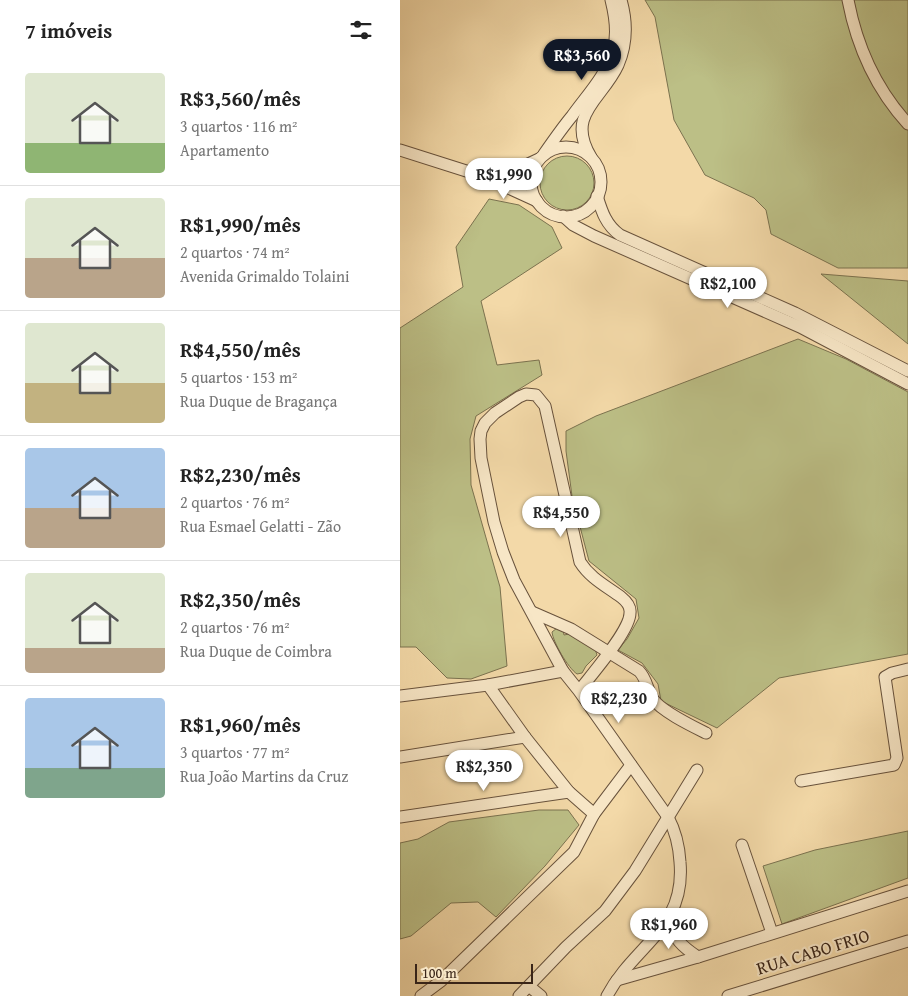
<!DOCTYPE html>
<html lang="pt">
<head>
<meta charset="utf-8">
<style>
	body { margin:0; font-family:"Gentium Book Plus",serif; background:#f2f2f2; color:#222; height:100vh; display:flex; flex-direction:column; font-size:19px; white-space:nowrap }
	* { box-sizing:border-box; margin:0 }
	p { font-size:16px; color:#767676 }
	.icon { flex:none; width:28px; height:28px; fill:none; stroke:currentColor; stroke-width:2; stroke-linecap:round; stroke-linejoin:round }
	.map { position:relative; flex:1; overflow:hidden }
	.sheet { display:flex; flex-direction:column; background:#fff; width:400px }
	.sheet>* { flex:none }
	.scale { position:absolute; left:15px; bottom:12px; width:118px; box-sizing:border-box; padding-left:5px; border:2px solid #3a2518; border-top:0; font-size:14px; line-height:18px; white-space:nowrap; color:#3a2518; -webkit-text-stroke:4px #f7e6c6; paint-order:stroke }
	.price { position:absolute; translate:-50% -42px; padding:0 11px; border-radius:18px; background:#fff; color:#222; font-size:16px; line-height:32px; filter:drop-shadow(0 1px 2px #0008) }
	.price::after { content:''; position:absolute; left:50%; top:30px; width:15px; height:11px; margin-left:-8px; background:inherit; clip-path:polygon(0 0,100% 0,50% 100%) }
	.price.current { background:#111827; color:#fff }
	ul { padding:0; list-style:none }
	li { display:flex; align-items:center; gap:15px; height:125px; padding:0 25px }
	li+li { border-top:1px solid #e0e0e0 }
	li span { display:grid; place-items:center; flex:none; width:140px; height:100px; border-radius:5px; color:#555 }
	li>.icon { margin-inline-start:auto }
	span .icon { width:60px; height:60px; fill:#fffc; stroke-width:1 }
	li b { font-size:21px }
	h2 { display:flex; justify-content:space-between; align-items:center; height:60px; padding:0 25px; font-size:21px }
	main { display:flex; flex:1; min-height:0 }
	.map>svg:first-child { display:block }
</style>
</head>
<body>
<main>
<section class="sheet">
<h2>7 imóveis<svg class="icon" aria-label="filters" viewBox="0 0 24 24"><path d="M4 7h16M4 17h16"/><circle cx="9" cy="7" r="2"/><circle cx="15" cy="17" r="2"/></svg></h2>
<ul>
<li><span style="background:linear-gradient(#dfe7d0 70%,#8fb573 0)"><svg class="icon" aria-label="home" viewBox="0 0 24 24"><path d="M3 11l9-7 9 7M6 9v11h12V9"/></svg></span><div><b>R$3,560/mês</b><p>3 quartos · 116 m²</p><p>Apartamento</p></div></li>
<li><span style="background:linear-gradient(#dfe7d0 60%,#b9a48a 0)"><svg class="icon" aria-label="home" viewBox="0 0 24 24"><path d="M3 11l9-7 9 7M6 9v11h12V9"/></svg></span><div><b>R$1,990/mês</b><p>2 quartos · 74 m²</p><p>Avenida Grimaldo Tolaini</p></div></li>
<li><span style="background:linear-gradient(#dfe7d0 60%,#c2b280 0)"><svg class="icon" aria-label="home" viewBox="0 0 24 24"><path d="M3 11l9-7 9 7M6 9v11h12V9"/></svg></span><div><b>R$4,550/mês</b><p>5 quartos · 153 m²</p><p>Rua Duque de Bragança</p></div></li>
<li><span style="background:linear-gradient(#a9c7e8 60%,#b9a48a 0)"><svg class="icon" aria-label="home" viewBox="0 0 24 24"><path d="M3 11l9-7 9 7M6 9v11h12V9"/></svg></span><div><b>R$2,230/mês</b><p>2 quartos · 76 m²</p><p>Rua Esmael Gelatti - Zão</p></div></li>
<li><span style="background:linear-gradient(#dfe7d0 75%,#b9a48a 0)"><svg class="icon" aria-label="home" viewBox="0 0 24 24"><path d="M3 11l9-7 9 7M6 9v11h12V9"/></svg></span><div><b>R$2,350/mês</b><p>2 quartos · 76 m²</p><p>Rua Duque de Coimbra</p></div></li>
<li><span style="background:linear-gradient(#a9c7e8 70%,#7fa58c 0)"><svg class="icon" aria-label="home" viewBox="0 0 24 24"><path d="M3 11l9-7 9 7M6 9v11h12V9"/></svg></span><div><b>R$1,960/mês</b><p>3 quartos · 77 m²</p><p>Rua João Martins da Cruz</p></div></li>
</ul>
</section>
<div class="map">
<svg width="508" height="996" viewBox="0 0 508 996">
	<rect width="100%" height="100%" fill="#f3d9a8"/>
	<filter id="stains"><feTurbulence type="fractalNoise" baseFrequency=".004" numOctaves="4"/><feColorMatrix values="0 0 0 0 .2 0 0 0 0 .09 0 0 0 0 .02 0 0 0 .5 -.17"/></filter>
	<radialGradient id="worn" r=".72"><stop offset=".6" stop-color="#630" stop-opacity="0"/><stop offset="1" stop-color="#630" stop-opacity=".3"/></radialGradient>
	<g fill="#bcbf86" stroke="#7b724f">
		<path d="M245 0H508V268H438L371 234 366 210 354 198 305 175 274 120 255 17Z"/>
		<circle cx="167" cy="183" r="27"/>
		<path d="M89 199 119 205 152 227 162 248 81 301 97 365 139 360 142 375 76 416 70 439 71 485 100 587 107 666 71 679 47 678 16 647H0V328L63 287 56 247Z"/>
		<path d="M421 274 508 281V344Z"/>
		<path d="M398 339 446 359 508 392V654L379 678 317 728 261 701 258 684 242 663 218 650 227 639 239 618 236 599 189 561 172 496 166 451V431L196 416Z"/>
		<path d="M157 628 163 630 164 635 169 634 195 649 197 655 186 666 182 673 177 674C168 668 153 642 152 632Z"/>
		<path d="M139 810H168L179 825 145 866 96 917 78 902 51 903 11 936 0 939V843L18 839 49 822Z"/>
		<path d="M508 831V878L382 924 363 866 415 850Z"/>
	</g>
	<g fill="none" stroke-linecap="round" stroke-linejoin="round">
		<defs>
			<g id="minor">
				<path d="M448 0C457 47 475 88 508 124"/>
				<circle cx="166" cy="182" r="35"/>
				<path d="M0 150 82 176 137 201"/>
				<path d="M144 154C153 141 162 128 172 116 186 96 207 75 213 50 218 34 215 16 211 0"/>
				<path d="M191 157C165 114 202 100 218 65 227 44 227 21 221 0"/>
				<path d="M87 175 107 174 139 159"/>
				<path d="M197 196C202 212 206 225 220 235L395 313 508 371"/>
				<path d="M163 216 173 225 194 236 400 327 508 384"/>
				<path d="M132 612 171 629 239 671C247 679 247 690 253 699 261 711 292 726 306 733"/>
				<path d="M88 685 125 737 169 792 194 814"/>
				<path d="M179 691C191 675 230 631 230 613 231 606 226 601 221 597 206 586 190 578 180 562L145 406 136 395 126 394 119 397 95 413 85 423 81 431 80 439 81 458 94 522 103 552 114 580 163 671 179 691 268 817C276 832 279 845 280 862 286 929 234 945 207 996"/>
				<path d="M0 696 88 685 163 671"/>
				<path d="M0 757 125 737"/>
				<path d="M401 781 494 765 497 758 485 677 492 673 508 669"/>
				<path d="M0 817 169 792"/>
				<path d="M342 845 372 933"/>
				<path d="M268 921C275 939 281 946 298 957"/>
				<path d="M217 980 298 957 508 891"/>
				<path d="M130 987 141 996"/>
				<path d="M21 996 41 981 174 852 194 814 231 765"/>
				<path d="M119 996 166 947 205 911 235 871 297 770"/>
				<path d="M328 996 508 941"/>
			</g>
		</defs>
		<use href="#minor" stroke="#68523c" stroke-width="13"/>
		<use href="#minor" stroke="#f7e6c6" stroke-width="11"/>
	</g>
	<g text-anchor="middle" stroke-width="4" stroke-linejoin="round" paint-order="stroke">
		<g font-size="18" fill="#3a2518" stroke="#f7e6c6">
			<text transform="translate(413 952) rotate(-17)" y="6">RUA CABO FRIO</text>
		</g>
	</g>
	<rect width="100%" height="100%" filter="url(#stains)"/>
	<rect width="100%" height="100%" fill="url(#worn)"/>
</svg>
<div class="scale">100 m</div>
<b class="price current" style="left:182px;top:81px">R$3,560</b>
<b class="price" style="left:104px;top:200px">R$1,990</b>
<b class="price" style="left:328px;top:309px">R$2,100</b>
<b class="price" style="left:161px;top:538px">R$4,550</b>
<b class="price" style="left:219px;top:724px">R$2,230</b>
<b class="price" style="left:84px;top:792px">R$2,350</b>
<b class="price" style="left:269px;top:950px">R$1,960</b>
</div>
</main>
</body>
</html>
